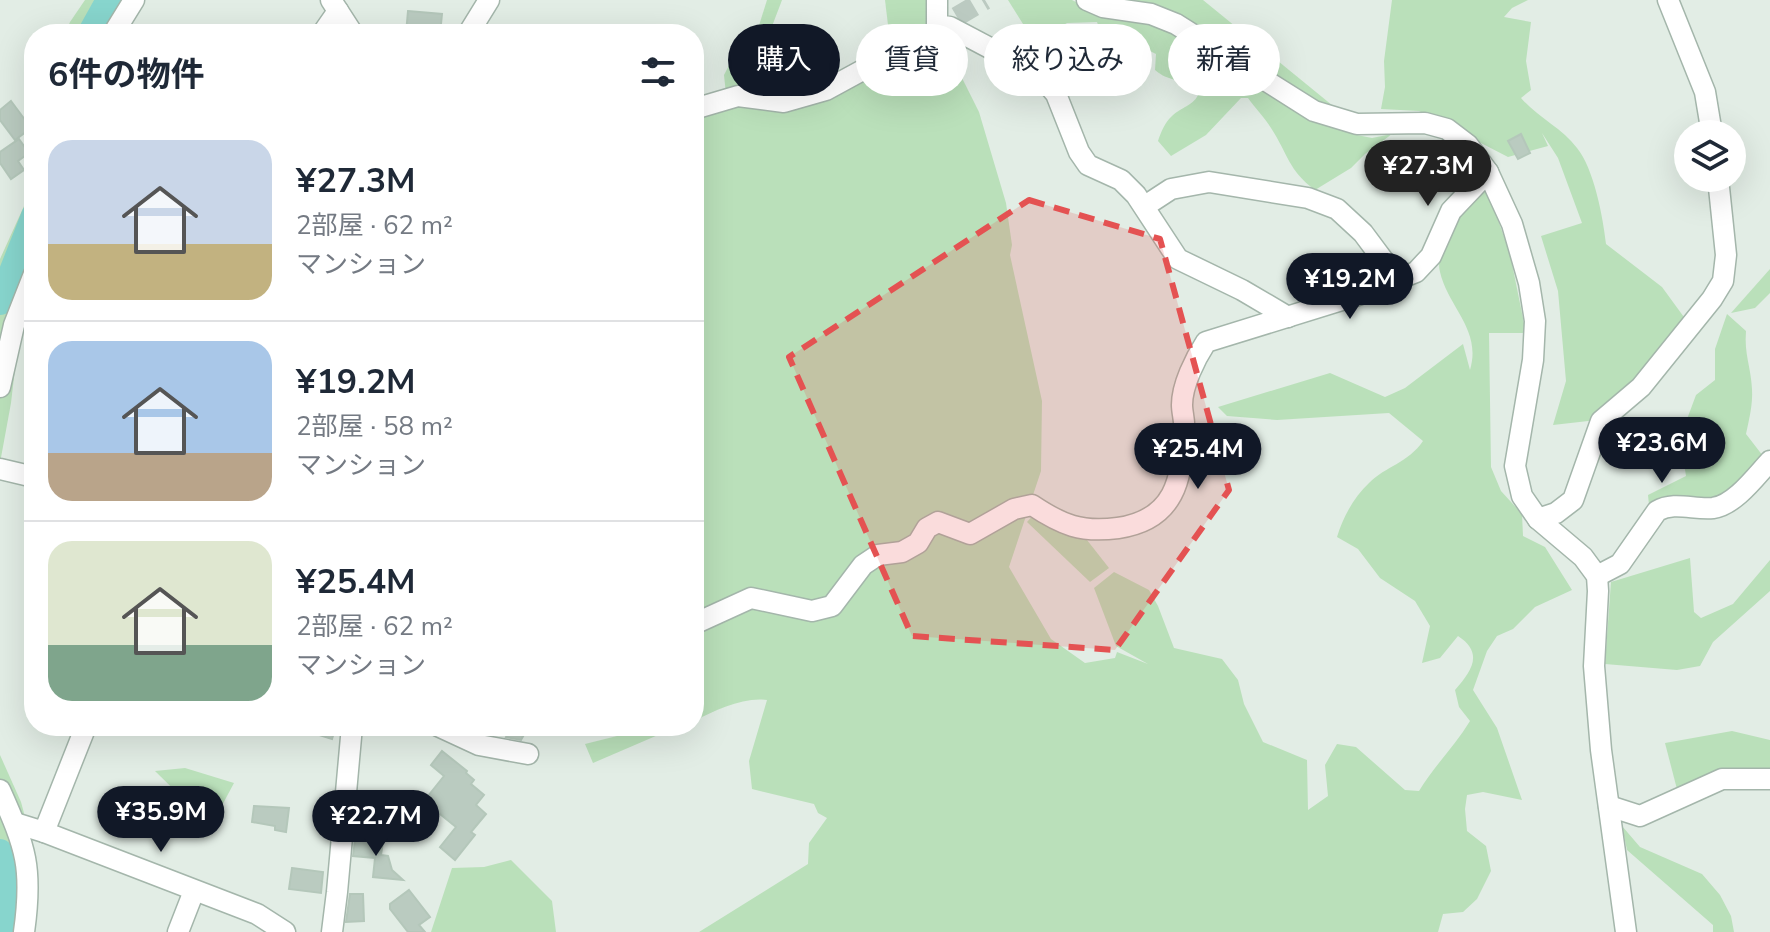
<!DOCTYPE html>
<html lang="ja">
<head>
<meta charset="utf-8">
<style>
	body { margin:0; font-family:"Nunito Sans","Noto Sans JP",sans-serif; background:#f2f2f3; color:#1f2937; height:100vh; display:flex; flex-direction:column; font-size:30px; white-space:nowrap }
	* { box-sizing:border-box; margin:0 }
	p { font-size:26px; color:#747a83 }
	.icon { flex:none; width:44px; height:44px; fill:none; stroke:currentColor; stroke-width:2; stroke-linecap:round; stroke-linejoin:round }
	.map { position:relative; flex:1; overflow:hidden }
	.drawer { position:absolute; left:24px; top:24px; width:680px; height:712px; display:flex; flex-direction:column; background:#fff; border-radius:32px; box-shadow:0 8px 32px #0002 }
	.drawer>* { flex:none }
	.guide { position:absolute; left:728px; top:24px; width:760px; height:72px; display:flex; gap:16px }
	.fabs { position:absolute; left:1674px; top:120px; display:grid; gap:16px }
	.fabs a { display:grid; place-items:center; width:72px; height:72px; border-radius:50%; background:#fff; box-shadow:0 8px 32px #0002; font-size:40px }
	.price { position:absolute; translate:-50% -68px; padding:0 18px; border-radius:28px; background:#111827; color:#fff; font-size:26px; line-height:52px; filter:drop-shadow(0 2px 4px #0008) }
	.price::after { content:''; position:absolute; left:50%; top:48px; width:24px; height:18px; margin-left:-12px; background:inherit; clip-path:polygon(0 0,100% 0,50% 100%) }
	.price.active { background:#222; color:#fff }
	ul { padding:0; list-style:none }
	li { display:flex; align-items:center; gap:24px; height:200px; padding:0 24px }
	li+li { border-top:2px solid #e0e1e3 }
	li span { display:grid; place-items:center; flex:none; width:224px; height:160px; border-radius:24px; color:#555 }
	li>.icon { margin-inline-start:auto }
	span .icon { width:96px; height:96px; fill:#fffc; stroke-width:1 }
	li b { font-size:34px }
	h2 { display:flex; justify-content:space-between; align-items:center; height:96px; padding:0 24px; font-size:34px }
	.pill { padding:0 28px; border-radius:36px; background:#fff; box-shadow:0 8px 32px #0002; font-size:28px; line-height:72px }
	.pill.active { background:#111827; color:#fff }
	.map>svg:first-child { display:block }
</style>
</head>
<body>
<div class="map">
<svg width="1770" height="932" viewBox="0 0 1770 932">
	<rect width="100%" height="100%" fill="#e2ede5"/>
	<g fill="#bae0ba">
		<path d="M85 0H131L114 34H65L70 22Z"/>
		<path d="M767 0H782C771 30 757 56 770 87L798 89 778 96 858 68 939 32 979 112 1006 203 1012 245 1010 255 1042 401 1041 471 1009 567 1051 639 1085 663 1115 658 1117 652 1148 664 1116 646 1094 588 1114 572 1149 590 1158 606 1174 648 1222 659 1238 680 1244 704 1263 742 1307 760 1308 810 1328 796 1325 765 1337 744 1356 747 1405 790 1419 791C1434 766 1455 746 1470 721L1459 707 1455 690C1472 671 1484 653 1458 636L1440 658 1422 663 1430 626 1415 601 1380 578 1358 549 1337 537C1343 517 1354 497 1369 483 1386 466 1408 463 1423 441L1389 413 1277 420 1227 416 1218 407 1330 373 1385 397 1405 388 1463 344 1470 370C1482 330 1448 307 1440 272 1433 247 1468 197 1483 177L1510 254 1526 333H1489L1491 467 1501 491 1522 514 1523 536 1545 547 1572 590 1535 607 1513 629 1497 636 1487 651 1473 690 1497 728 1522 800 1483 792 1467 795 1465 809 1467 831 1486 846 1491 871 1477 899 1463 912 1443 914 1438 932H699L808 864 809 843 827 818 818 813 814 804 752 789 749 761 767 700C743 697 716 710 694 721V111L726 94 724 75 743 38 756 35Z"/>
		<path d="M885 0H931C931 28 926 34 900 46L888 25Z"/>
		<path d="M1008 0H1072L1096 12 1150 18 1352 134 1372 138 1392 134 1365 154 1351 168 1315 190C1288 170 1288 154 1271 128 1265 118 1255 108 1248 98H1241L1206 135 1171 156 1158 141C1161 132 1165 122 1172 116 1181 107 1194 106 1199 93 1186 79 1168 82 1155 70L1156 54 1146 49 1140 37C1117 46 1105 46 1097 22L1067 23 1046 35 1028 32Z"/>
		<path d="M1127 0H1203L1338 110 1311 103 1159 5Z"/>
		<path d="M1392 0H1528L1512 8 1504 17 1531 22 1526 61 1531 90 1521 98C1537 117 1562 128 1577 148 1594 169 1603 217 1606 244L1662 287 1689 324 1597 420 1553 425 1566 381 1558 291 1541 236 1582 223 1558 158 1542 133 1548 146 1508 157 1419 111 1381 109 1385 87 1384 61Z"/>
		<path d="M34 184V295L18 343 11 403 0 463V259Z"/>
		<path d="M1770 269V293L1755 308 1731 313Z"/>
		<path d="M1727 314 1746 331C1744 354 1751 367 1752 389 1753 404 1749 420 1746 434L1763 456 1725 493 1708 502 1649 505 1648 495 1686 476 1680 438 1696 395 1715 380V349Z"/>
		<path d="M1036 512 1087 540 1109 568 1090 582 1027 522Z"/>
		<path d="M1690 558 1694 612 1701 618 1733 604 1770 560V591L1713 642 1700 666 1677 670 1605 664 1611 582Z"/>
		<path d="M620 726H679L593 763 585 744 617 736Z"/>
		<path d="M1732 731 1770 740V774L1678 793 1665 743Z"/>
		<path d="M0 755 21 802 36 858 19 932H0Z"/>
		<path d="M185 768 234 783 211 826 155 771Z"/>
		<path d="M1622 826 1640 847 1702 874 1720 895 1731 916 1734 932H1713V925L1627 850Z"/>
		<path d="M511 860 552 901 556 932H431L452 868 484 867Z"/>
	</g>
	<g fill="none" stroke-linecap="round" stroke-linejoin="round">
		<g stroke="#87d5cd" stroke-width="26">
			<path d="M90 34 109 0"/>
			<path d="M0 302 34 216"/>
			<path d="M0 852C13 878 9 904 4 932"/>
		</g>
	</g>
	<g fill="#bacbc0" stroke="#b4c7ba" stroke-width="2">
		<path d="M408 11 442 14 440 34H406Z"/>
		<path d="M11 101 31 128 15 140 0 120V110Z"/>
		<path d="M1521 134 1530 153 1518 159 1508 141Z"/>
		<path d="M19 139 29 153 18 161 24 170 11 179 0 163V152Z"/>
		<path d="M300 726H336L332 739 300 729Z"/>
		<path d="M512 726H529L521 740 506 737Z"/>
		<path d="M442 751 467 771 466 773 474 780 471 784 484 795 476 805 486 814 471 832 475 835 455 860 440 847 456 827 424 801 444 776 431 765Z"/>
		<path d="M254 806 289 808 286 832 275 830V826L252 822Z"/>
		<path d="M355 840 383 842 381 855 388 856 392 870 403 880 373 877 375 858 353 856Z"/>
		<path d="M292 868 323 872 321 893 289 889Z"/>
		<path d="M409 890 430 917 419 925 425 932H408L390 909V904Z"/>
		<path d="M350 894H363L364 921 346 922Z"/>
	</g>
	<g fill="none" stroke-linecap="round" stroke-linejoin="round">
		<path stroke="#bbcac1" stroke-width="20" stroke-dasharray="20 10" stroke-linecap="butt" d="M905 47 985 0"/>
		<defs>
			<g id="minor">
				<path d="M331 0 353 34"/>
				<path d="M937 0V25L950 27 1039 74 1056 94 1079 152 1088 165 1121 180 1136 195 1178 259 1242 290 1288 317"/>
				<path d="M1087 0 1103 7 1151 14 1176 24 1314 111 1357 124 1425 123 1447 129 1468 145 1488 172 1512 224 1529 283 1535 321 1533 360 1515 466 1522 496 1538 519 1583 557 1597 576 1598 591 1594 666 1601 750 1626 932"/>
				<path d="M1668 0 1705 92 1712 134"/>
				<path d="M113 34 134 0"/>
				<path d="M322 34 338 11"/>
				<path d="M468 34 489 0"/>
				<path d="M694 109 738 96 784 102 826 90 905 47"/>
				<path d="M1145 206 1171 189 1209 182 1308 198 1337 209 1363 233 1398 280"/>
				<path d="M0 387 14 325 34 274"/>
				<path d="M0 469 34 477"/>
				<path d="M1538 519 1556 513 1573 500 1601 421 1641 387 1712 299 1723 281 1726 255 1718 178"/>
				<path d="M1597 576 1620 564 1657 511C1674 501 1694 510 1713 508 1735 505 1756 476 1770 461"/>
				<path d="M694 624 751 598 812 611 832 606 863 565 878 555 902 552 918 543 927 528 938 522 970 534 1014 509 1032 505C1062 525 1081 533 1118 528 1174 520 1183 480 1184 429 1185 421 1182 413 1182 405 1182 385 1195 359 1206 342L1358 295 1416 272 1431 256 1451 211 1488 172"/>
				<path d="M438 726 479 745 528 754"/>
				<path d="M0 790C26 848 33 868 24 932"/>
				<path d="M1609 806 1640 816 1722 779H1770"/>
				<path d="M15 823 44 832 257 914 285 932"/>
				<path d="M44 832 86 726"/>
				<path d="M178 932 194 891"/>
				<path d="M332 932 337 892 352 726"/>
			</g>
		</defs>
		<use href="#minor" stroke="#a4b6ab" stroke-width="23"/>
		<use href="#minor" stroke="#fff" stroke-width="20"/>
	</g>
	<path fill="#e45252" fill-opacity="0.2" stroke="#e45252" stroke-width="6" stroke-dasharray="16 10" stroke-linejoin="round" d="M1029 200 1160 239 1229 490 1115 650 912 636 789 357Z"/>
</svg>
<div class="fabs">
<a><svg class="icon" aria-label="layers" viewBox="0 0 24 24"><path d="M12 4l9 5-9 5-9-5zM3 14l9 5 9-5"/></svg></a>
</div>
<b class="price active" style="left:1428px;top:208px">¥27.3M</b>
<b class="price" style="left:1350px;top:321px">¥19.2M</b>
<b class="price" style="left:1662px;top:485px">¥23.6M</b>
<b class="price" style="left:1198px;top:491px">¥25.4M</b>
<b class="price" style="left:161px;top:854px">¥35.9M</b>
<b class="price" style="left:376px;top:858px">¥22.7M</b>
<div class="guide">
<a class="pill active">購入</a>
<a class="pill">賃貸</a>
<a class="pill">絞り込み</a>
<a class="pill">新着</a>
</div>
<section class="drawer">
<h2>6件の物件<svg class="icon" aria-label="filters" viewBox="0 0 24 24"><path d="M4 7h16M4 17h16"/><circle cx="9" cy="7" r="2"/><circle cx="15" cy="17" r="2"/></svg></h2>
<ul>
<li><span style="background:linear-gradient(#c9d6e8 65%,#c2b280 0)"><svg class="icon" aria-label="home" viewBox="0 0 24 24"><path d="M3 11l9-7 9 7M6 9v11h12V9"/></svg></span><div><b>¥27.3M</b><p>2部屋 · 62 m²</p><p>マンション</p></div></li>
<li><span style="background:linear-gradient(#a9c7e8 70%,#b9a48a 0)"><svg class="icon" aria-label="home" viewBox="0 0 24 24"><path d="M3 11l9-7 9 7M6 9v11h12V9"/></svg></span><div><b>¥19.2M</b><p>2部屋 · 58 m²</p><p>マンション</p></div></li>
<li><span style="background:linear-gradient(#dfe7d0 65%,#7fa58c 0)"><svg class="icon" aria-label="home" viewBox="0 0 24 24"><path d="M3 11l9-7 9 7M6 9v11h12V9"/></svg></span><div><b>¥25.4M</b><p>2部屋 · 62 m²</p><p>マンション</p></div></li>
</ul>
</section>
</div>
</body>
</html>
